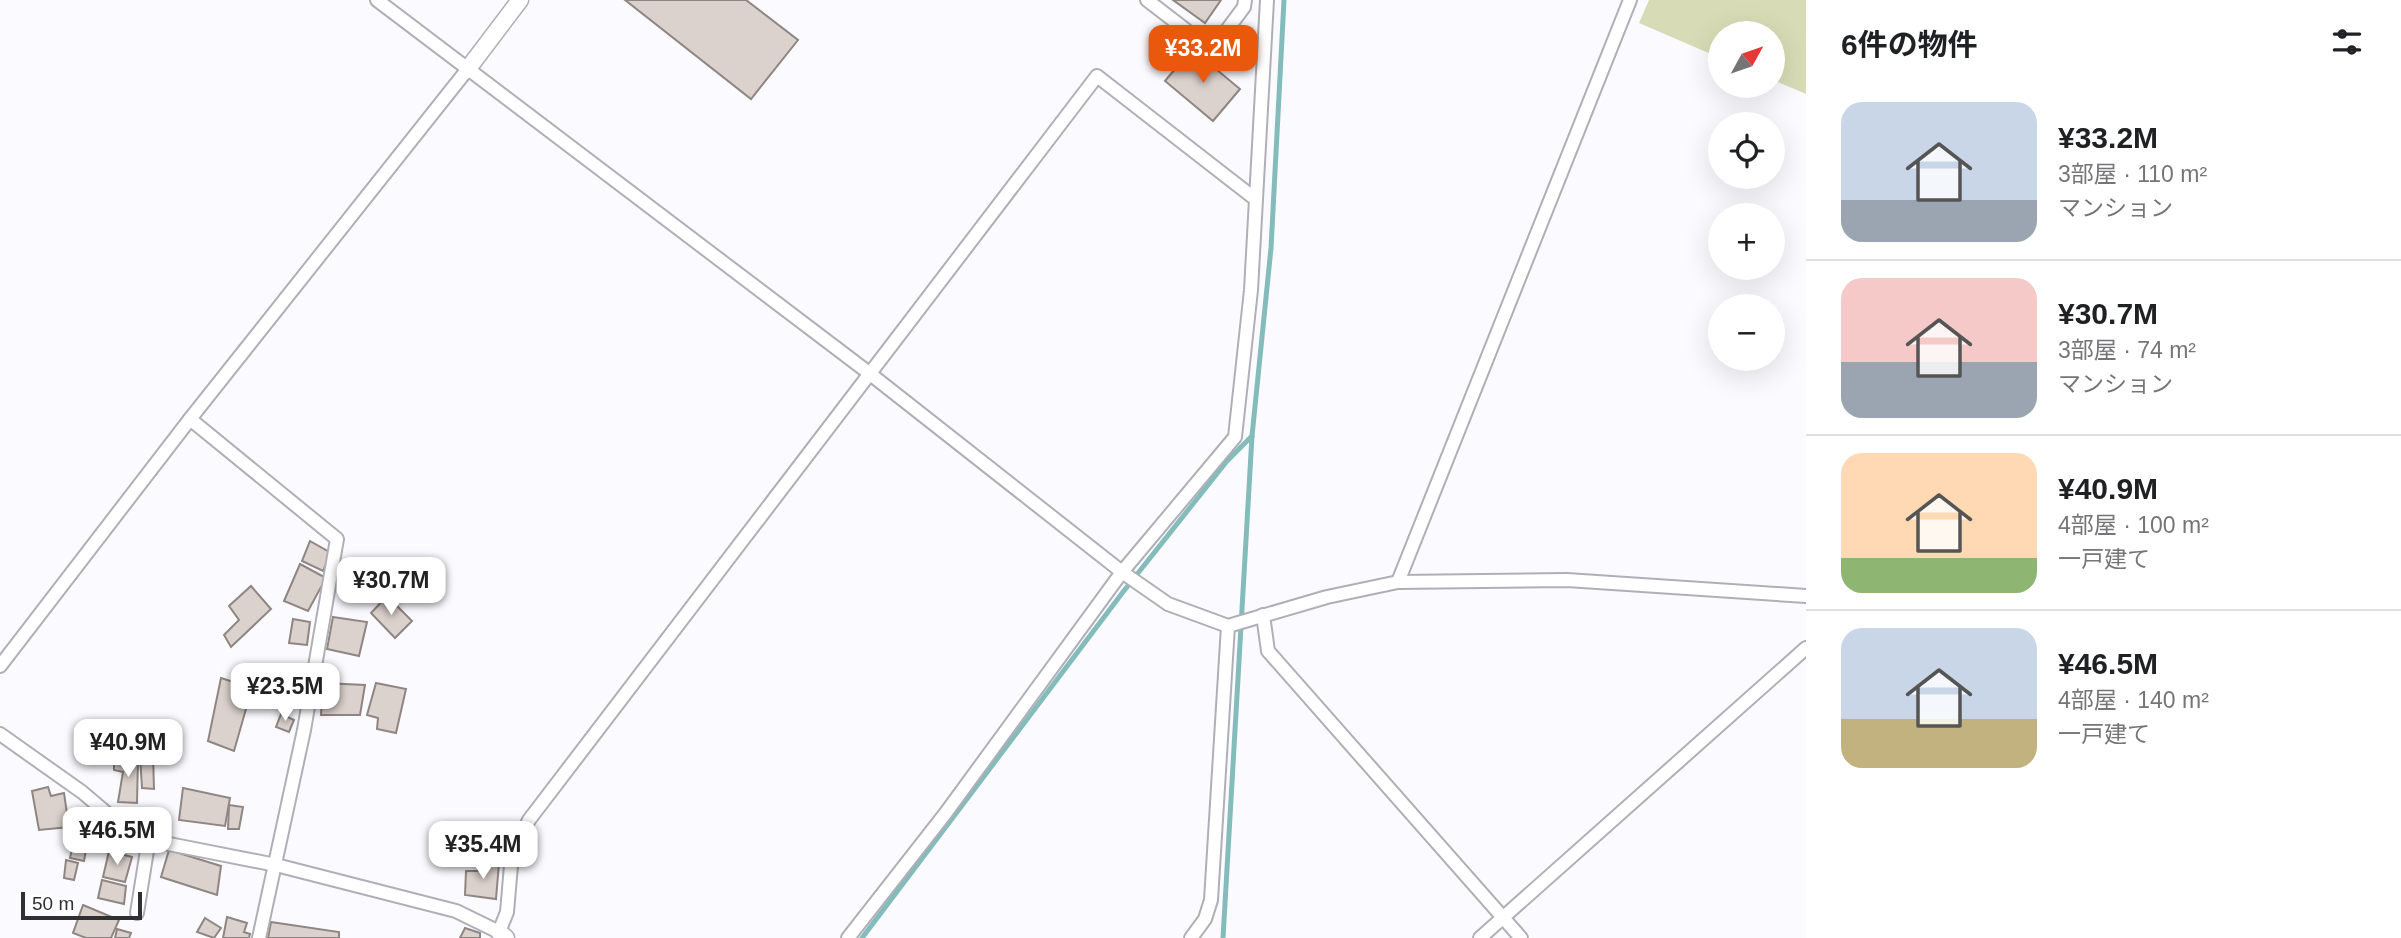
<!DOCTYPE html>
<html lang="ja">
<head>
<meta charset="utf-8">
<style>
	body { margin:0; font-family:Helvetica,"Noto Sans JP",sans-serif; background:#f2f2f2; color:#202124; height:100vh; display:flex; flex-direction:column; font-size:26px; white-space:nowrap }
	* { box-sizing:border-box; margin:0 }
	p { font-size:23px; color:#757577 }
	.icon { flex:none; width:38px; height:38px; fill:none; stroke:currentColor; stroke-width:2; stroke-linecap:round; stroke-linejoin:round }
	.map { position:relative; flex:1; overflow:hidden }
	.drawer { display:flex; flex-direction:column; background:#fff; width:595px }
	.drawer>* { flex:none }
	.needle { width:46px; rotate:50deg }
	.tools { position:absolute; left:1708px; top:21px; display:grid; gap:14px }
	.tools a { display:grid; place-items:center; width:77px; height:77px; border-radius:50%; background:#fff; box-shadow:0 7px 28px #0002; font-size:35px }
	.scale { position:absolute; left:21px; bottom:18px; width:121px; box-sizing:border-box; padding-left:7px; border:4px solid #303033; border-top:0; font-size:19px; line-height:24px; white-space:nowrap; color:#303033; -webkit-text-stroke:5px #fff; paint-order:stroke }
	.price { position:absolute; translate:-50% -60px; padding:0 16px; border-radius:14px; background:#fff; color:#222; font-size:23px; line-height:46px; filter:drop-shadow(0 2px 4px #0008) }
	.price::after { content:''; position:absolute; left:50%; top:42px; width:21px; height:16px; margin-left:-10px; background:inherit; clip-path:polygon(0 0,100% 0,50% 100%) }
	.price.on { background:#ea580c; color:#fff }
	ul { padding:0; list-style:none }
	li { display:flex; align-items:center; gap:21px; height:175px; padding:0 35px }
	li+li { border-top:2px solid #e0e0e0 }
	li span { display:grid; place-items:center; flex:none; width:196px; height:140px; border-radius:21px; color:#555 }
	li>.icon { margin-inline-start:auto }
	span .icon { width:84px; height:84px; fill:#fffc; stroke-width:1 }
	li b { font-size:30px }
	h2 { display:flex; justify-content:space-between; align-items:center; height:84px; padding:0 35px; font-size:30px }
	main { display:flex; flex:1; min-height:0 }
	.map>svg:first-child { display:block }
</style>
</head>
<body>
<main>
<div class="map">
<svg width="1806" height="938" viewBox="0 0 1806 938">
	<rect width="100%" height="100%" fill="#fbfbff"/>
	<path fill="#d8dcb6" d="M1649 0H1806V94L1773 80V33H1720V58L1639 23Z"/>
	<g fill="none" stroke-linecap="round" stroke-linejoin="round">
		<g stroke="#84bcbc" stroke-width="5">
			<path d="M862 938 1123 592 1227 461 1252 436"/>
			<path d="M1223 938 1252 436 1271 248 1284 0"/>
		</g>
	</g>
	<g fill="#dbd1cd" stroke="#8f8582" stroke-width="2">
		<path d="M625 0H746L798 40 751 99Z"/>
		<path d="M1173 0H1221L1205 23Z"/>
		<path d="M1192 49 1240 89 1213 121 1165 81Z"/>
		<path d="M310 541 331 553 323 571 302 561Z"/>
		<path d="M300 564 326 578 308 611 284 601Z"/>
		<path d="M352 573 367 582 360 593 345 588Z"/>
		<path d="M251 586 271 609 231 647 224 635 239 620 229 606Z"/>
		<path d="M387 596 412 621 395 638 371 613Z"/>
		<path d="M333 617 367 622 359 656 327 649Z"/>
		<path d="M293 619 310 622 307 645 289 643Z"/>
		<path d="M221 678 252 688 234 751 208 741Z"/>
		<path d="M267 679 295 686 290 709 262 703Z"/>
		<path d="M323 683 365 685 360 715H321Z"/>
		<path d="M376 683 406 689 396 733 377 729 378 718 367 715Z"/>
		<path d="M281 714 294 720 289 732 276 727Z"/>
		<path d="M153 754 154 789 142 788 140 756Z"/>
		<path d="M114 757 138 759 137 803 118 802 123 772 114 770Z"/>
		<path d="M48 787 51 796 64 793 69 827 39 830 32 791Z"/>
		<path d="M183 788 230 798 225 826 179 820Z"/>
		<path d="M229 805 243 807 239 829H228Z"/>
		<path d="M76 830 89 834 84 861 70 858Z"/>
		<path d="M169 850 221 866 217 895 161 877Z"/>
		<path d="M109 851 132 857 125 882 103 877Z"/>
		<path d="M66 860 78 863 74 880 64 878Z"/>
		<path d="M481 861 499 863 496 899 465 895 466 871H478Z"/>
		<path d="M102 880 126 886 124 904 98 898Z"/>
		<path d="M83 905 119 920 111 938H86L73 933Z"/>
		<path d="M227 917 247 923 244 932 250 934 249 938H223Z"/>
		<path d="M205 918 221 928 214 938 197 932Z"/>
		<path d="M271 922 339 932V938H268Z"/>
		<path d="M465 928 480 933V938H460Z"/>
		<path d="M117 929 131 933 129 938H115Z"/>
	</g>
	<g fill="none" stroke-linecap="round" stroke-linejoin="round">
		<defs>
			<g id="minor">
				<path d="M377 0 869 373 1122 572 1168 604 1228 626 1327 597 1398 582 1567 580 1806 596"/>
				<path d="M1147 0 1212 50 1244 7 1245 0"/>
				<path d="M190 419 337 539 304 730 259 938"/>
				<path d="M1398 582 1630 0"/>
				<path d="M1263 615 1268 651 1521 938"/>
				<path d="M0 666 190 419 467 70"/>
				<path d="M0 734 82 792 128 831 164 843 276 865 456 911 499 932 507 912 512 854 529 820 1097 76 1254 198"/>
				<path d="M137 913 149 838"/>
				<path d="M848 938 945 814 1122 572 1235 437 1251 290 1267 0"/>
				<path d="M1191 938 1205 919 1211 900 1228 626"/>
				<path d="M1480 938 1806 648"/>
			</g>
			<g id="tertiary">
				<path d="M467 70 520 0"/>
				<path d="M499 932 506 938"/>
			</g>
		</defs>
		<use href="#minor" stroke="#afafb8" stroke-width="16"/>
		<use href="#tertiary" stroke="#afafb8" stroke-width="19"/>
		<use href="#minor" stroke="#fff" stroke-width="12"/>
		<use href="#tertiary" stroke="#fff" stroke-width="16"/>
	</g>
</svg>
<div class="tools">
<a><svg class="needle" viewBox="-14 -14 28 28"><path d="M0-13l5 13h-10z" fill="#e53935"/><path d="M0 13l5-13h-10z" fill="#757577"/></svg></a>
<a><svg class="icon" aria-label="locate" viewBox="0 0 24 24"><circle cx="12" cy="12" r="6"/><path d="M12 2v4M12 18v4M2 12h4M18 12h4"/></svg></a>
<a>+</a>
<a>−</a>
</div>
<div class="scale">50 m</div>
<b class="price on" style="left:1203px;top:85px">¥33.2M</b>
<b class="price" style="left:391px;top:617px">¥30.7M</b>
<b class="price" style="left:285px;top:723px">¥23.5M</b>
<b class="price" style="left:128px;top:779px">¥40.9M</b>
<b class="price" style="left:117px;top:867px">¥46.5M</b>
<b class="price" style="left:483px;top:881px">¥35.4M</b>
</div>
<section class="drawer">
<h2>6件の物件<svg class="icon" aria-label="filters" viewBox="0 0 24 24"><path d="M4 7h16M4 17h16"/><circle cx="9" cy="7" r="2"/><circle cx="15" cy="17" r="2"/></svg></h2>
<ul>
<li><span style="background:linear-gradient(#c9d6e8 70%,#9aa5b1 0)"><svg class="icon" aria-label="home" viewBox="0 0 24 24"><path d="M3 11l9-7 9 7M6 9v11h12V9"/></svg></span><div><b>¥33.2M</b><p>3部屋 · 110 m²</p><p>マンション</p></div></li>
<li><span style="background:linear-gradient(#f6c9c9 60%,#9aa5b1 0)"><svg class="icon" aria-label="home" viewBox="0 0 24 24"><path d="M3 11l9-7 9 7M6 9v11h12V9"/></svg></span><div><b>¥30.7M</b><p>3部屋 · 74 m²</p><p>マンション</p></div></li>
<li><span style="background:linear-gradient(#ffd9b3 75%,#8fb573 0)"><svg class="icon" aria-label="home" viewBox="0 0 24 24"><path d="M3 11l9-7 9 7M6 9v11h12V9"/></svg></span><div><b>¥40.9M</b><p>4部屋 · 100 m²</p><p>一戸建て</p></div></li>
<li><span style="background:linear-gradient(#c9d6e8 65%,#c2b280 0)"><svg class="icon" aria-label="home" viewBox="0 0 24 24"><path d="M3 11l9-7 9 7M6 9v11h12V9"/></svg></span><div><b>¥46.5M</b><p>4部屋 · 140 m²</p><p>一戸建て</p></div></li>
</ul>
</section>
</main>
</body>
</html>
